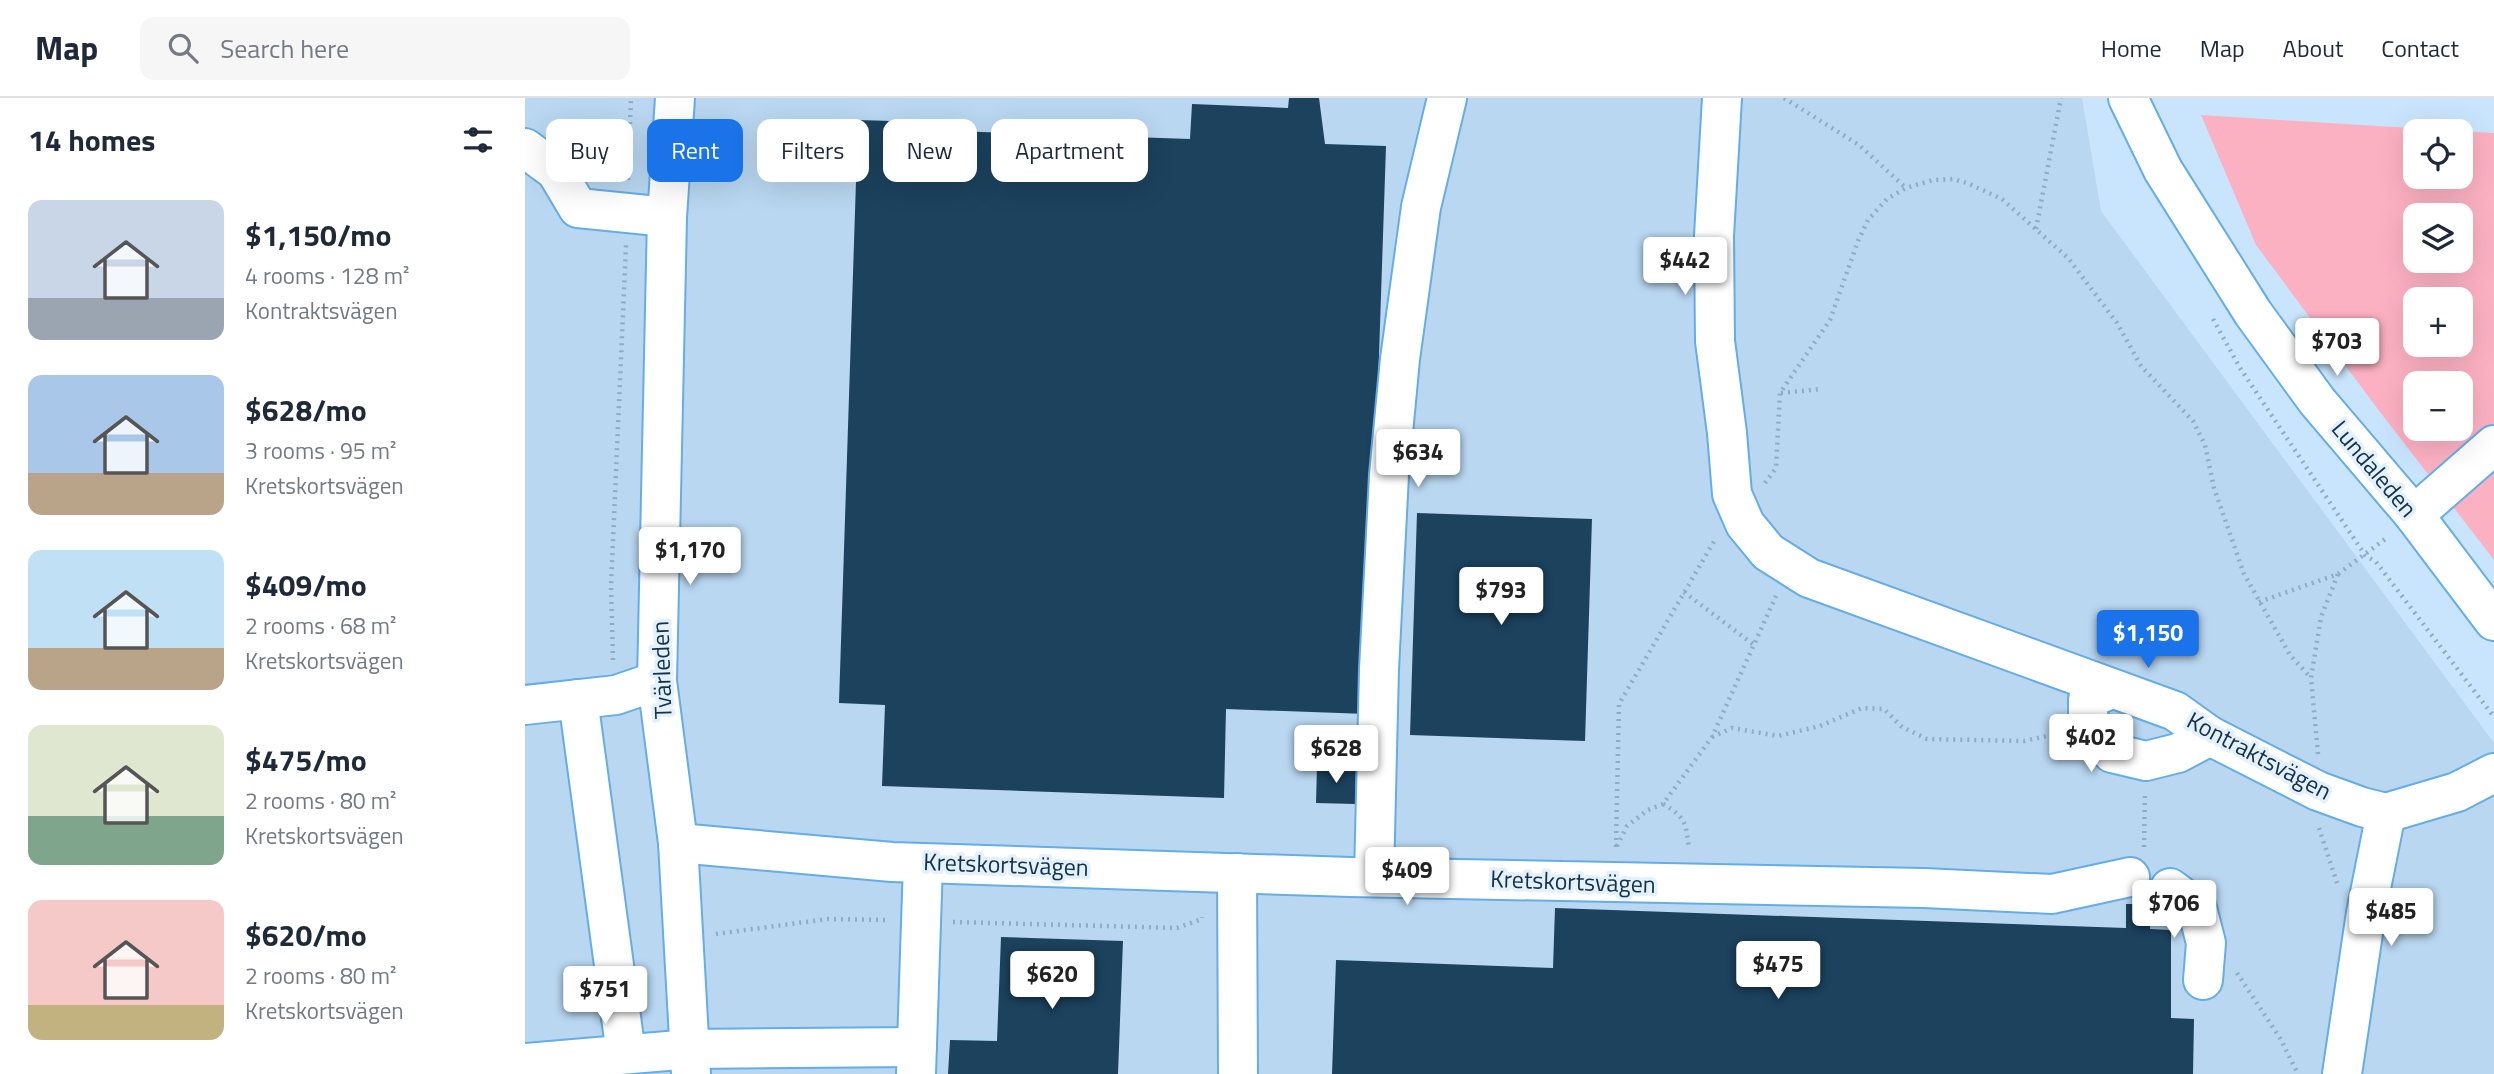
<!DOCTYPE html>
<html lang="en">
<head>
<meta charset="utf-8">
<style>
	body { margin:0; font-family:"Titillium Web",sans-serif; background:#f6f6f7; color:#1f2937; height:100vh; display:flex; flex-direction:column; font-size:26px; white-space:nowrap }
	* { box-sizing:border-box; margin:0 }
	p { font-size:23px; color:#747a83 }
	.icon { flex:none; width:38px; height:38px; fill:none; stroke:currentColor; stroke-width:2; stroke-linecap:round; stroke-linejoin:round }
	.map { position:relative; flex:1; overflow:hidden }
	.drawer { display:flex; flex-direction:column; background:#fff; width:525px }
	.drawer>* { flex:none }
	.banner { position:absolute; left:21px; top:21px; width:665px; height:63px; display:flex; gap:14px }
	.controls { position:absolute; left:1878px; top:21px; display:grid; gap:14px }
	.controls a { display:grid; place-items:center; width:70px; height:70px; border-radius:14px; background:#fff; box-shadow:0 7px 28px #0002; font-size:35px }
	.price { position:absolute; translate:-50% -60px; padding:0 16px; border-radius:7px; background:#fff; color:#222; font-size:23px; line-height:46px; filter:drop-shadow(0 2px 4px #0008) }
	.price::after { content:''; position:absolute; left:50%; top:42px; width:21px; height:16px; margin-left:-10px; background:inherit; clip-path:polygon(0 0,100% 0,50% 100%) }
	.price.on { background:#1a73e8; color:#fff }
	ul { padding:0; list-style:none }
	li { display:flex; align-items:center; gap:21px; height:175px; padding:0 28px }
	li span { display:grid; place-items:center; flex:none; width:196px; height:140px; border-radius:14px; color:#555 }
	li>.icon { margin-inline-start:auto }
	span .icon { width:84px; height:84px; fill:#fffc; stroke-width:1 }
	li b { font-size:30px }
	h2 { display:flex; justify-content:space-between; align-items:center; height:84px; padding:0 28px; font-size:30px }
	.chip { padding:0 24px; border-radius:14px; background:#fff; box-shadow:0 7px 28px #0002; font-size:24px; line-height:63px }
	.chip.on { background:#1a73e8; color:#fff }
	header { display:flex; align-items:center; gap:42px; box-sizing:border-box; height:98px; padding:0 35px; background:#fff; border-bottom:2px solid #e0e1e3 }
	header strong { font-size:33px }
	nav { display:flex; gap:38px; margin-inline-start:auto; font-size:24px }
	.search { width:490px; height:63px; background:#f6f6f7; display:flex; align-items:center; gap:18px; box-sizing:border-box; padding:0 24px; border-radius:14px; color:#747a83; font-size:26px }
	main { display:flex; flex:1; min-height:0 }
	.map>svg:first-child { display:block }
</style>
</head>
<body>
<header>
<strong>Map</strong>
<div class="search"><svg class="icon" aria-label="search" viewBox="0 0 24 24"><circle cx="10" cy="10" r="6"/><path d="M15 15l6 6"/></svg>Search here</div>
<nav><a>Home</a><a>Map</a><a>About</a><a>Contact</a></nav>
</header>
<main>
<section class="drawer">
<h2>14 homes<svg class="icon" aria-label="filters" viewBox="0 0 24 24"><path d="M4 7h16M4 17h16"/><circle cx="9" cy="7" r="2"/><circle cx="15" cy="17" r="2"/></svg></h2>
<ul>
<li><span style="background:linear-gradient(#c9d6e8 70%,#9aa5b1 0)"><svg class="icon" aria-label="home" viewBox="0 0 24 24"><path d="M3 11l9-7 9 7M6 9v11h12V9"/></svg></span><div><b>$1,150/mo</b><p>4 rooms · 128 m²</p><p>Kontraktsvägen</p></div></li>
<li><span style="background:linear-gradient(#a9c7e8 70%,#b9a48a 0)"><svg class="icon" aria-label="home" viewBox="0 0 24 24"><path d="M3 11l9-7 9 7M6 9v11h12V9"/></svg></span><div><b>$628/mo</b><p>3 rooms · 95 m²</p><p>Kretskortsvägen</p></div></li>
<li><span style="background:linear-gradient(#bfe0f5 70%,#b9a48a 0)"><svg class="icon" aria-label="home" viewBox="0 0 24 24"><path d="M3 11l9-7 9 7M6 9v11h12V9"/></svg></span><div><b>$409/mo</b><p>2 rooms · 68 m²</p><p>Kretskortsvägen</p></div></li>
<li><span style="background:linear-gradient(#dfe7d0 65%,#7fa58c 0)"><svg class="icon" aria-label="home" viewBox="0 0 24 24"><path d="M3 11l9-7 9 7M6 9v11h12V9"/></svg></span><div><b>$475/mo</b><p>2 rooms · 80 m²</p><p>Kretskortsvägen</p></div></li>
<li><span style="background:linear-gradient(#f6c9c9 75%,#c2b280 0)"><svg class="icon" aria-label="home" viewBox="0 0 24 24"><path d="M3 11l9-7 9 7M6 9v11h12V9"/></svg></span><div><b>$620/mo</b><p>2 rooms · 80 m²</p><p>Kretskortsvägen</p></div></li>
</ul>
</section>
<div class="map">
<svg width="1969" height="976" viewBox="0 0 1969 976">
	<rect width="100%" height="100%" fill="#c9e5fd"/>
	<path fill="#b9d7f1" d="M0 0H1557L1576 113 1969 645V976H0Z"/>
	<path fill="#fcb1c3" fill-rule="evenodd" d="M1676 17 1933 33H1890V79H1936V33L1969 35V462L1852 310 1731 147ZM1890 117H1936V163H1890ZM1890 201H1936V247H1890ZM1890 285H1936V331H1890Z"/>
	<g fill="#1c425e">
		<path d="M764 0H794L800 46 861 48 842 616 701 611 699 700 357 688 360 607 314 605 333 22 400 24 399 32 665 41 667 6 763 10Z"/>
		<path d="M892 415 1067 421 1060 643 885 637Z"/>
		<path d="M794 639 819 640V656L793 655Z"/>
		<path d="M792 668 831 669 830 706 791 705Z"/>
		<path d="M1601 806H1625V831L1646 832V920L1669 921 1668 976H807L811 862 1028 870 1030 810 1601 830Z"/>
		<path d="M476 839 598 843 593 976H423L425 942 472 943Z"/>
	</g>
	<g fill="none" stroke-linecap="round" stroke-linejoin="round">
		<defs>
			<g id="minor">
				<path d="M150 0 142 119 132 583 153 745 166 976"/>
				<path d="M1197 0 1189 138 1190 243 1202 335 1207 396 1220 426 1243 454 1284 480 1650 613 1685 638 1793 693 1837 709 1861 715 1932 694 1969 675"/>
				<path d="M0 50 31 73 53 110 142 119"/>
				<path d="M1889 417 1969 347"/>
				<path d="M1586 591 1563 601V621L1587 655 1621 663 1653 655 1685 638"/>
				<path d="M53 601 101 956"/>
				<path d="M0 607 91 597 132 583"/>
				<path d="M153 745 367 764 825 779 1399 790 1527 796 1605 779"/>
				<path d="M712 775 713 976"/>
				<path d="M849 779 854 571 864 377 875 261 896 109 922 0"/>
				<path d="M1645 790 1672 810 1681 845 1678 882"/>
				<path d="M0 965 166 951 392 949"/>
				<path d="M391 976 398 765"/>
				<path d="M1817 976 1841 815 1861 715"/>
			</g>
			<path id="major" d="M1603 0 1638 72 1728 215 1792 303 1889 417 1969 523"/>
		</defs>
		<use href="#minor" stroke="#65ade5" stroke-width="42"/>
		<use href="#major" stroke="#65ade5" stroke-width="42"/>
		<g stroke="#90acc4" stroke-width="4.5" stroke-dasharray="2 5" stroke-linecap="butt">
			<path d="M1259 0 1334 47 1381 90"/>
			<path d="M103 82 106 0"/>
			<path d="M1511 131 1536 0"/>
			<path d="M1688 221 1715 270 1840 457 1851 464 1969 619"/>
			<path d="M1256 295 1296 291"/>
			<path d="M1240 385 1251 370 1255 295 1305 222 1333 143 1343 122 1362 101 1381 90 1408 82 1428 81 1442 85 1477 101 1543 160 1592 225 1616 268 1668 323 1680 347 1689 390 1719 476 1765 557 1786 580"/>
			<path d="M1159 494 1229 547"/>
			<path d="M1734 504 1813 476 1863 439"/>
			<path d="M88 562 86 488 101 147"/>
			<path d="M1187 639 1207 630 1253 638 1295 628 1337 610 1359 611 1377 629 1402 641 1499 643 1536 635"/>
			<path d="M1793 656 1786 580 1796 519 1813 476"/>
			<path d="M1138 706C1161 719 1161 726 1164 751"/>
			<path d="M1794 730 1812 785"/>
			<path d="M1092 748 1102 728 1123 712 1138 706 1187 639 1251 498"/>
			<path d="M1091 749 1094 606 1191 440"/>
			<path d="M1619 749 1620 695"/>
			<path d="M428 824 652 830 677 821V819"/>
			<path d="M191 836 303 821 363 822"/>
			<path d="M1712 875 1755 940 1773 976"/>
		</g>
		<use href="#minor" stroke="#fff" stroke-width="38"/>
		<use href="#major" stroke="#fff" stroke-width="38"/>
	</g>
	<g text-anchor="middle" stroke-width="7" stroke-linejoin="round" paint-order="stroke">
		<g font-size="24" fill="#143249" stroke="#e3f1fc">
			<text transform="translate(1849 371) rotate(50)" y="8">Lundaleden</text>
			<text transform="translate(137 572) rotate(-92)" y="8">Tvärleden</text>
			<text transform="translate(1734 658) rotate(28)" y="8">Kontraktsvägen</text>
			<text transform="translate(481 767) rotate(2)" y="8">Kretskortsvägen</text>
			<text transform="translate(1048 784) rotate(2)" y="8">Kretskortsvägen</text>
		</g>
	</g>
</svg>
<div class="controls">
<a><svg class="icon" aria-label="locate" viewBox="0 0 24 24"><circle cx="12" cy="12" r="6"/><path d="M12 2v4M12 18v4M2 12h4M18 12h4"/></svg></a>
<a><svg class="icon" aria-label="layers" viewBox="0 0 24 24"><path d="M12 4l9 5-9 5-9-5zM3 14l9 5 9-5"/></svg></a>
<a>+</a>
<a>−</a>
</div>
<b class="price" style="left:1160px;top:199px">$442</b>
<b class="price" style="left:1812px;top:280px">$703</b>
<b class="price" style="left:893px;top:391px">$634</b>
<b class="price" style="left:165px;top:489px">$1,170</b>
<b class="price" style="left:976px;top:529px">$793</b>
<b class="price on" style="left:1623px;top:572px">$1,150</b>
<b class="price" style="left:1566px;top:676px">$402</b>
<b class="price" style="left:811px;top:687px">$628</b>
<b class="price" style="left:882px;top:809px">$409</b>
<b class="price" style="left:1649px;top:842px">$706</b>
<b class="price" style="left:1866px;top:850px">$485</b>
<b class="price" style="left:1253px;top:903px">$475</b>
<b class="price" style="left:527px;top:913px">$620</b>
<b class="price" style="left:80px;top:928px">$751</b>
<div class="banner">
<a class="chip">Buy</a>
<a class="chip on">Rent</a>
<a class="chip">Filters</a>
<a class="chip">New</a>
<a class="chip">Apartment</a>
</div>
</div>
</main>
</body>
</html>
